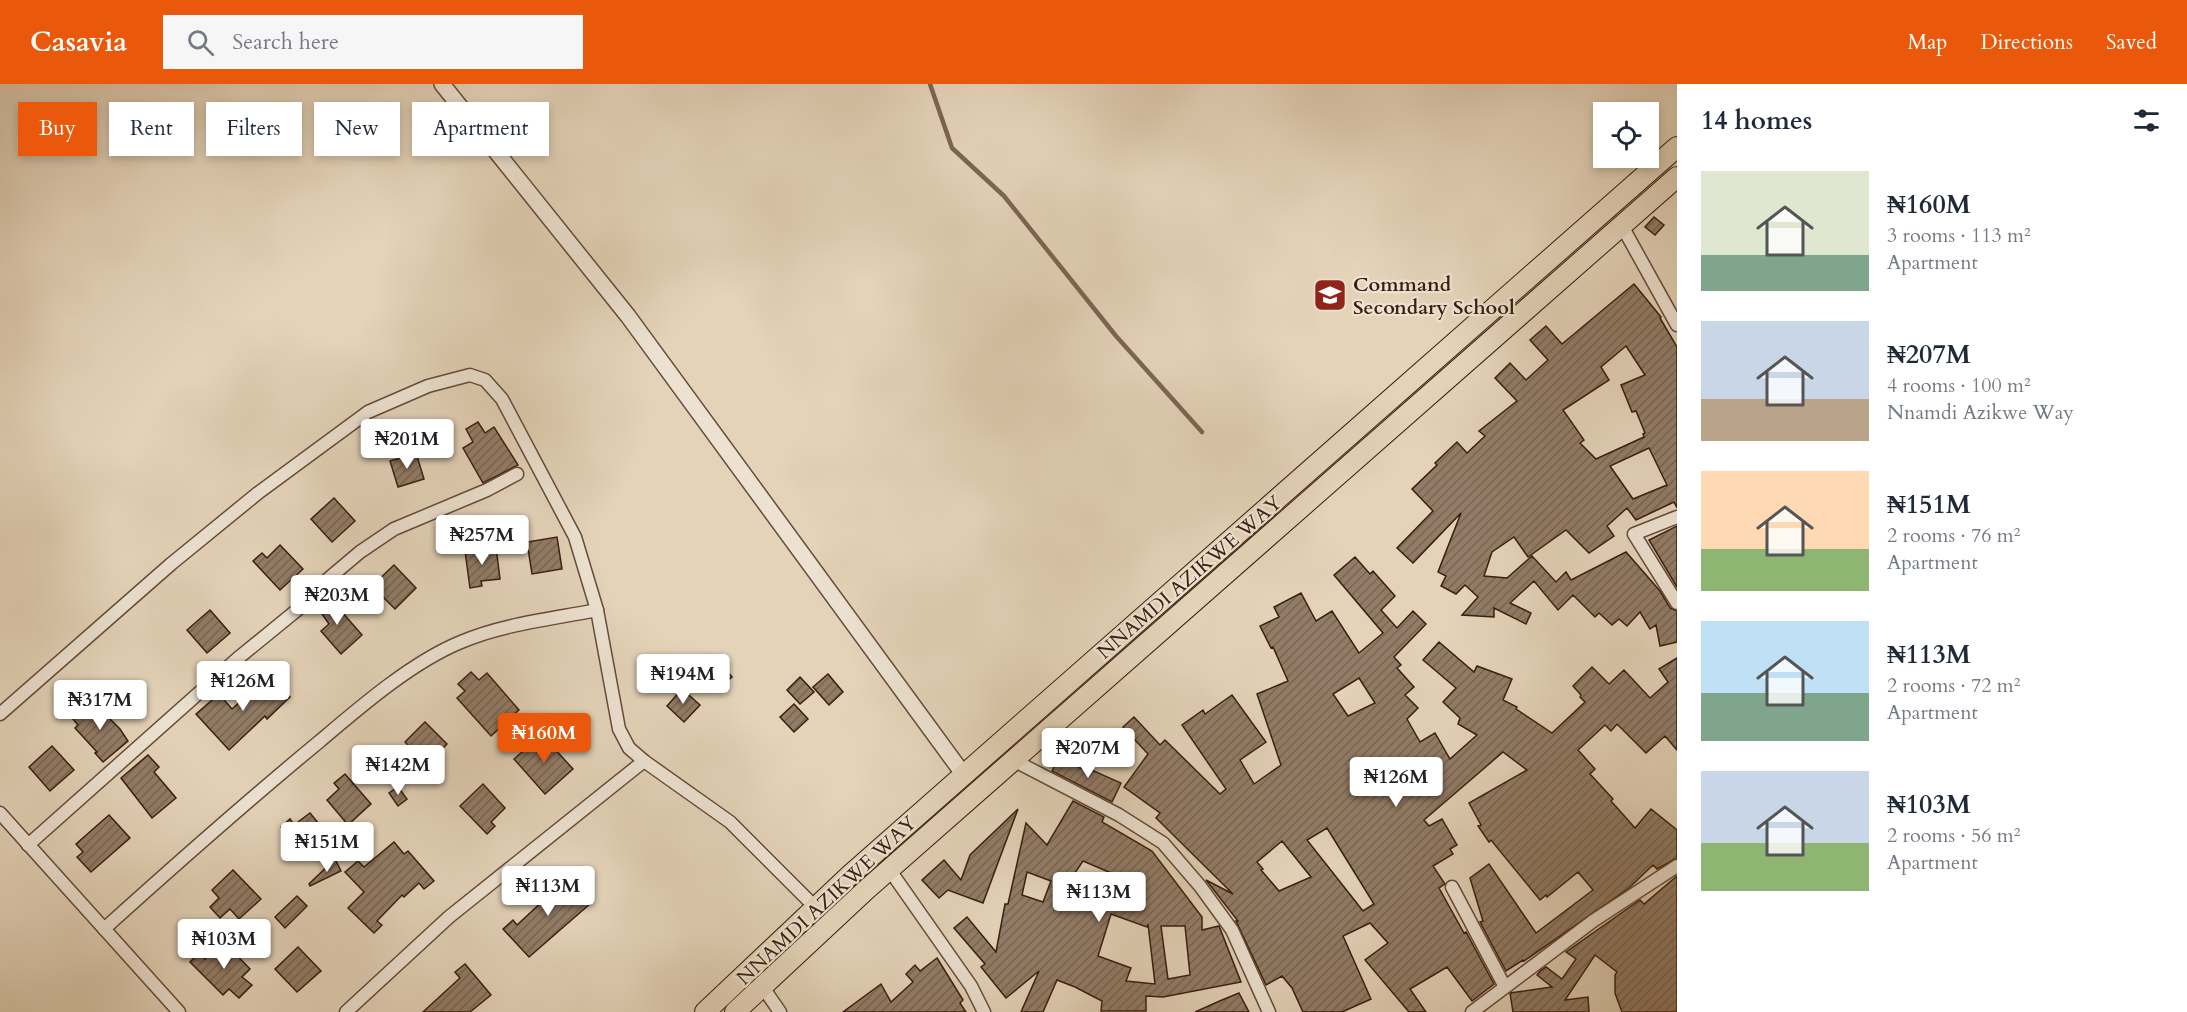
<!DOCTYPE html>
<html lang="en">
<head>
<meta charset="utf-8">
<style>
	body { margin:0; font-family:Cardo,serif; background:#f6f6f7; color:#1f2937; height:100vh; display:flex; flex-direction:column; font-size:22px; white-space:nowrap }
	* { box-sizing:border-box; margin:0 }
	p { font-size:20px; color:#747a83 }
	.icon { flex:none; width:33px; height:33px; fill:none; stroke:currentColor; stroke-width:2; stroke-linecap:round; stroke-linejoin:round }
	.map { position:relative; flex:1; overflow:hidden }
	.side { display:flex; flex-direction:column; background:#fff; width:510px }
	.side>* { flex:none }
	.top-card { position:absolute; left:18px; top:18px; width:570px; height:54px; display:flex; gap:12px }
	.fabs { position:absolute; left:1593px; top:18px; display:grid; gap:12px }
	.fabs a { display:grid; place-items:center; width:66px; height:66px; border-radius:0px; background:#fff; box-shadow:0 3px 9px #0003; font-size:30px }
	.price { position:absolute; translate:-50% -51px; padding:0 14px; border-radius:6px; background:#fff; color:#222; font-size:20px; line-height:39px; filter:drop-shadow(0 2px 3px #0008) }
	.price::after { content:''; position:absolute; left:50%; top:36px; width:18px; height:14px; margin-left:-9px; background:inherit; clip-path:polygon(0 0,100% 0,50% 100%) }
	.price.selected { background:#ea580c; color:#fff }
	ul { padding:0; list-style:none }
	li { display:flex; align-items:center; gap:18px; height:150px; padding:0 24px }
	li span { display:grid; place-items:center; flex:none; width:168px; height:120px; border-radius:0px; color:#555 }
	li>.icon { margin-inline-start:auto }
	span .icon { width:72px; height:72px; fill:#fffc; stroke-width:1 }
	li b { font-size:26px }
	h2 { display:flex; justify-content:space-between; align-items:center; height:72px; padding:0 24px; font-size:26px }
	.tag { padding:0 21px; border-radius:0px; background:#fff; box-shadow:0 3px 9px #0003; font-size:21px; line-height:54px }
	.tag.selected { background:#ea580c; color:#fff }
	header { display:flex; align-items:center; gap:36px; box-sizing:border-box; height:84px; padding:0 30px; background:#ea580c; color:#fff }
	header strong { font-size:28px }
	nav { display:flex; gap:33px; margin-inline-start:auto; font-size:21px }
	.search { width:420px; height:54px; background:#f6f6f7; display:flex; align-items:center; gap:15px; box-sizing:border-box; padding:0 21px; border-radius:0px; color:#747a83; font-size:22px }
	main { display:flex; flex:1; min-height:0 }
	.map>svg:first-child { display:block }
</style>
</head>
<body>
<header>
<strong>Casavia</strong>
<div class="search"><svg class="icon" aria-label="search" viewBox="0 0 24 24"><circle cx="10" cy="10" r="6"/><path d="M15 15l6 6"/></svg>Search here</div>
<nav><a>Map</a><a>Directions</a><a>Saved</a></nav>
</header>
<main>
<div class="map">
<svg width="1677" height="928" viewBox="0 0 1677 928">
	<defs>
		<pattern id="building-hatch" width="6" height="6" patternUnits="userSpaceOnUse" patternTransform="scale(1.5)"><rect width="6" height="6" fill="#927c67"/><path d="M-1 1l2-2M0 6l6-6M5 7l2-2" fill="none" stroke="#786553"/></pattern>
	</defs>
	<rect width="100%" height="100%" fill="#e4d3b9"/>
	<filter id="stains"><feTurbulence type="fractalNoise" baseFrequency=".00333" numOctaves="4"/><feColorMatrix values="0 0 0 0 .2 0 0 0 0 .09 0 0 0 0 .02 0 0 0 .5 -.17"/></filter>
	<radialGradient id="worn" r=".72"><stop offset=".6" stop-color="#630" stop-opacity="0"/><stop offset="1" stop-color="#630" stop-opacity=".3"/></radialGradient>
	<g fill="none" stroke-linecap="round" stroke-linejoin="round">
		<path stroke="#7d6552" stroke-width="4.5" d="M930 0 952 64 1004 112 1116 252 1202 348"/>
	</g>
	<g fill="url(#building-hatch)" stroke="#391e0e" stroke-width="1.5" fill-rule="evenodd">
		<path d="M1654 133 1664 141 1655 151 1645 143Z"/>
		<path d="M1634 200 1661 233 1660 234 1677 263V424L1674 418 1636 436 1627 424 1607 442 1614 452 1589 469 1566 446 1528 473 1514 453 1492 468 1484 492 1507 494 1532 472 1556 498 1566 488 1571 496 1626 468 1660 507 1670 524 1677 527V558L1660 562 1656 541 1650 545 1640 528 1627 542 1619 535 1612 541 1599 529 1595 533 1573 511 1558 526 1534 497 1510 519 1531 529 1526 540 1494 524V533L1462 531 1478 513 1465 501 1456 510 1441 502 1446 492 1438 488 1461 429 1413 479 1397 464 1433 427 1412 405 1437 381 1435 379 1457 358 1467 369 1485 352 1479 347 1517 317 1495 294 1510 279 1526 296 1548 276 1530 256 1546 242 1562 260ZM1626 262 1645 291 1621 301 1632 328 1636 327 1645 349 1643 350 1644 353 1596 375 1580 359 1584 356 1563 326 1609 296 1601 283ZM1649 364 1667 401 1633 415 1610 382Z"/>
		<path d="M478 338 485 349 494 343 518 381 483 399 463 364 473 358 466 345Z"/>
		<path d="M416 369 424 395 398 403 390 377Z"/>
		<path d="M334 414 355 437 332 458 311 435Z"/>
		<path d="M1677 442V503L1649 456Z"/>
		<path d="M557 453 562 485 532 490 527 458Z"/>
		<path d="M280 461 303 485 280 506 253 477 262 469 267 474Z"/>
		<path d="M496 463 500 495 481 497 482 502 470 504 465 467Z"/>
		<path d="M1355 473 1370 490 1373 487 1395 512 1381 526 1397 544 1413 527 1426 540 1394 573 1401 581 1397 584 1414 603 1405 611 1418 624 1407 635 1420 658 1435 649 1450 675 1477 651 1458 640 1460 634 1443 618 1456 604 1423 576 1439 558 1474 588 1477 582 1512 595 1503 616 1517 623 1516 625 1552 649 1585 618 1580 613 1581 611 1573 602 1592 583 1609 600 1624 586 1650 614 1668 598 1659 585 1677 574V666L1665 652 1646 669 1617 640 1611 647 1605 641 1578 666 1595 685 1590 690 1613 715 1611 717 1635 744 1651 725 1677 746V774L1657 785 1653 781 1629 804 1524 877 1523 876 1506 887 1480 838 1483 837 1470 794 1489 780 1536 849 1593 806 1578 788 1547 813 1546 811 1540 816 1491 756 1489 758 1478 742 1481 741 1469 719 1527 686 1503 668 1424 736 1429 742 1442 735 1457 761 1450 765 1453 770 1433 782 1445 800 1439 804 1464 849 1466 848 1494 900 1472 917 1447 883 1410 905 1426 928H1409L1365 876 1388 859 1370 839 1343 852 1371 915 1342 928H1303L1292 904 1282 892 1266 901 1236 837H1238L1206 796 1233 810 1156 734 1160 729 1124 703 1148 670 1123 643 1134 633 1160 661 1165 656 1220 710 1226 705 1182 641 1203 626 1205 630 1232 611 1266 658 1240 676 1254 700 1281 681 1257 610 1288 597 1273 563 1271 564 1260 542 1279 533 1274 523 1301 509 1316 537 1332 527 1359 569 1383 549 1334 491ZM1359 594 1375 619 1348 632 1333 610ZM1327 744 1374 820 1363 827 1307 756ZM1282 757 1311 793 1279 807 1261 786 1263 785 1257 778Z"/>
		<path d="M394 481 416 504 395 525 372 502Z"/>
		<path d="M327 510 340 530 342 528 362 551 341 570 321 547 329 540 315 520Z"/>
		<path d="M210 526 230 549 207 569 187 546Z"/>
		<path d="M717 576 732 593 717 606 702 589Z"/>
		<path d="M690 577 702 596 688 606 675 588Z"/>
		<path d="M471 588 479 596 487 589 519 626 491 652 457 614 465 607 458 600Z"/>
		<path d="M828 590 843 608 829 621 813 603Z"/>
		<path d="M269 591 290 613 267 635 265 632 229 666 196 630 219 610 232 625Z"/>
		<path d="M800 593 814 608 800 620 787 606Z"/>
		<path d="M682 605 700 621 684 638 667 622Z"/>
		<path d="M92 617 120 645 128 657 103 678 95 669 97 668 75 644 78 641 73 635Z"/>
		<path d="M794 620 808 635 794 648 780 633Z"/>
		<path d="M425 638 447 660 427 680 405 658Z"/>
		<path d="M542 651 573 685 545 710 514 675Z"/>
		<path d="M52 662 74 686 50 707 29 683Z"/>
		<path d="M148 671 159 683 154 688 176 714 152 734 121 694Z"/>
		<path d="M1060 673 1084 686 1085 683 1121 699 1112 718 1052 687Z"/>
		<path d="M345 690 371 720 348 741 327 716 339 705 334 699Z"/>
		<path d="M483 700 505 724 491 738 495 742 487 750 460 722Z"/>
		<path d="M398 703 407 715 398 722 389 709Z"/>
		<path d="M1073 717 1104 733 1102 738 1152 767 1202 833V846L1219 842 1241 898 1163 913 1146 912V927H1101L1102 917 1075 903 1057 896 1043 928H1021L1039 887 1006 914 981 883 985 880 954 844 967 833 996 868 1005 820H1008L1026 739 1047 761ZM1083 777 1111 789 1102 814 1064 805ZM1027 788 1051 797 1043 818 1022 811ZM1111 830 1147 843 1148 840 1155 900 1126 897 1131 884 1098 872ZM1161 842H1185L1190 891 1168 895Z"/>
		<path d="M1018 725 983 819 948 806 939 814 922 796 944 776 961 796 970 771Z"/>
		<path d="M310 729 329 752 306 774 281 743 290 735 294 741Z"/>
		<path d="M109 731 130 754 91 788 77 773 83 768 76 760Z"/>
		<path d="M394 758 404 770 408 767 434 797 424 805 419 799 404 813 402 811 377 837 382 841 374 849 348 824 364 808 345 788 358 777 364 783Z"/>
		<path d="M335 775 341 787 310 802 309 800Z"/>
		<path d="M233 786 261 815 239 835 230 825 220 834 210 823 219 814 212 806Z"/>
		<path d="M562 788 591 819 529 873 503 845 513 836 517 841 559 802 553 796Z"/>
		<path d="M1677 792V928H1622L1615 909V891L1617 888 1595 871 1565 916 1588 913 1589 928H1513L1510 909 1552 903 1537 891 1541 886 1546 883 1562 895 1576 875 1566 868 1640 816 1644 820Z"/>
		<path d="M297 812 307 822 285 844 275 833Z"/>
		<path d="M224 858 250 885 242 893 252 901 239 914 229 905 223 911 190 878 199 869 205 875Z"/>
		<path d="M298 863 321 887 297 908 275 885Z"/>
		<path d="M937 874 963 916 960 919 966 928H843L881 900 891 918 913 898 906 890 915 881 920 887Z"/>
		<path d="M465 880 491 911 470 928H423L460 894 455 888Z"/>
		<path d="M1239 909 1249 928H1195L1222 916Z"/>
	</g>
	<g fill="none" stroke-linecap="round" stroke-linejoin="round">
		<defs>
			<g id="minor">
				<path d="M1622 142 1677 241"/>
				<path d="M1677 433 1634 450 1677 519"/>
				<path d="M0 630 171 480 258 409 368 328 428 302 470 291 485 296 502 315 575 453 597 526 619 645 629 664 644 677 730 738 816 824"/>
				<path d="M1013 676 1119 731 1163 759 1200 802 1232 846 1269 928"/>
				<path d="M0 729 179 928"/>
				<path d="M28 761 237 575 302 522 328 495 360 468 394 445 487 406 517 390"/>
				<path d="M889 785 971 902 984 928"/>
				<path d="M1452 803 1505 903"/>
				<path d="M104 845C175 781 246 718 320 657 360 623 412 578 461 558 503 540 552 535 597 526"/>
				<path d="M762 902 780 928"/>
				<path d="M346 928 449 833 644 677"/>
				<path d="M1472 928 1593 837 1677 782"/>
			</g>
			<path id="tertiary" d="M442 0 628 232 964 691"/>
			<g id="trunk">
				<path d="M705 928 850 791 1677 63"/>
				<path d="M735 928 867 805 1677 93"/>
			</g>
		</defs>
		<use href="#minor" stroke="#644b39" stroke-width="15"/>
		<use href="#tertiary" stroke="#644b39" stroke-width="18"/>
		<use href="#trunk" stroke="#391e0e" stroke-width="22"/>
		<use href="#minor" stroke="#ede2d2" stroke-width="12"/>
		<use href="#tertiary" stroke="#ede2d2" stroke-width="15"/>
		<use href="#trunk" stroke="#e4d3b9" stroke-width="20"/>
	</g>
	<defs>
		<symbol id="school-square" viewBox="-11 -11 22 22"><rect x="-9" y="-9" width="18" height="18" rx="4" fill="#8f2418" stroke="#ede2d2"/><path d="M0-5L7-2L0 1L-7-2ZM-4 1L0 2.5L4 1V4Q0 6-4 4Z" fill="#fff"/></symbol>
	</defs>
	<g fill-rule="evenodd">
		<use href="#school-square" x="1311" y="192" width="38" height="38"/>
	</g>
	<g text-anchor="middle" stroke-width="4.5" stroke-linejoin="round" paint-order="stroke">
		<g font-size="20" font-weight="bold" fill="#391e0e" stroke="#ede2d2" text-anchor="start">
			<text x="1353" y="207">Command<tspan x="1353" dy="23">Secondary School</tspan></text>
		</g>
		<g font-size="20" fill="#391e0e" stroke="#ede2d2">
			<text transform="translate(1189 493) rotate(-41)" y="7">NNAMDI AZIKWE WAY</text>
			<text transform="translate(826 816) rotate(-43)" y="7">NNAMDI AZIKWE WAY</text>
		</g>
	</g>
	<rect width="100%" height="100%" filter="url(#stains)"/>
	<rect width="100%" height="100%" fill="url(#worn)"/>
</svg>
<div class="fabs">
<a><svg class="icon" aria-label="locate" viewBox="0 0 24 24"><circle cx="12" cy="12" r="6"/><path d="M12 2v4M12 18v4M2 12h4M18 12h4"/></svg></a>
</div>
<b class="price" style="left:407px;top:386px">₦201M</b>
<b class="price" style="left:482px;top:482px">₦257M</b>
<b class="price" style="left:337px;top:542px">₦203M</b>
<b class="price" style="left:683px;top:621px">₦194M</b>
<b class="price" style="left:243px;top:628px">₦126M</b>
<b class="price" style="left:100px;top:647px">₦317M</b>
<b class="price selected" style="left:544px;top:680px">₦160M</b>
<b class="price" style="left:1088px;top:695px">₦207M</b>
<b class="price" style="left:398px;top:712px">₦142M</b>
<b class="price" style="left:1396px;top:724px">₦126M</b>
<b class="price" style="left:327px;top:789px">₦151M</b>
<b class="price" style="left:548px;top:833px">₦113M</b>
<b class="price" style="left:1099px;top:839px">₦113M</b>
<b class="price" style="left:224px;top:886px">₦103M</b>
<div class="top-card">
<a class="tag selected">Buy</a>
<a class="tag">Rent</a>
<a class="tag">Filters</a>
<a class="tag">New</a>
<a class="tag">Apartment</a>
</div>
</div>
<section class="side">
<h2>14 homes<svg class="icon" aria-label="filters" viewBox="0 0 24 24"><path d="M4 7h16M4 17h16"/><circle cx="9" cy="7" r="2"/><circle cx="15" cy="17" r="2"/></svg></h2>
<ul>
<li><span style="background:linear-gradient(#dfe7d0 70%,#7fa58c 0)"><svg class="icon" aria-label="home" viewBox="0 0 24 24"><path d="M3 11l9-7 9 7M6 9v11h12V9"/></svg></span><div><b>₦160M</b><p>3 rooms · 113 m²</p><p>Apartment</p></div></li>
<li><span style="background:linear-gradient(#c9d6e8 65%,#b9a48a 0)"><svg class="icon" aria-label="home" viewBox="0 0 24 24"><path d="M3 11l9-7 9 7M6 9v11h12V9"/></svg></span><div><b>₦207M</b><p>4 rooms · 100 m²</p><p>Nnamdi Azikwe Way</p></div></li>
<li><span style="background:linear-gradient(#ffd9b3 65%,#8fb573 0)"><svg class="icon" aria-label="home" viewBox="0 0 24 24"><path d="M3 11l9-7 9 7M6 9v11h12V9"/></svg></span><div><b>₦151M</b><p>2 rooms · 76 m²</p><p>Apartment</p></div></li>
<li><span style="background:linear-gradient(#bfe0f5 60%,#7fa58c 0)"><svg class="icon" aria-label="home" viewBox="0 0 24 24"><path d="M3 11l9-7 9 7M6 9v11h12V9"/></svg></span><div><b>₦113M</b><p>2 rooms · 72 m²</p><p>Apartment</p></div></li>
<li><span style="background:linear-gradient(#c9d6e8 60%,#8fb573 0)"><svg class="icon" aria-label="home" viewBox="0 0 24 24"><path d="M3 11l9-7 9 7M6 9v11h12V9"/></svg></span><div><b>₦103M</b><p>2 rooms · 56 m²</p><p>Apartment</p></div></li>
</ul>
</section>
</main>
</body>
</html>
